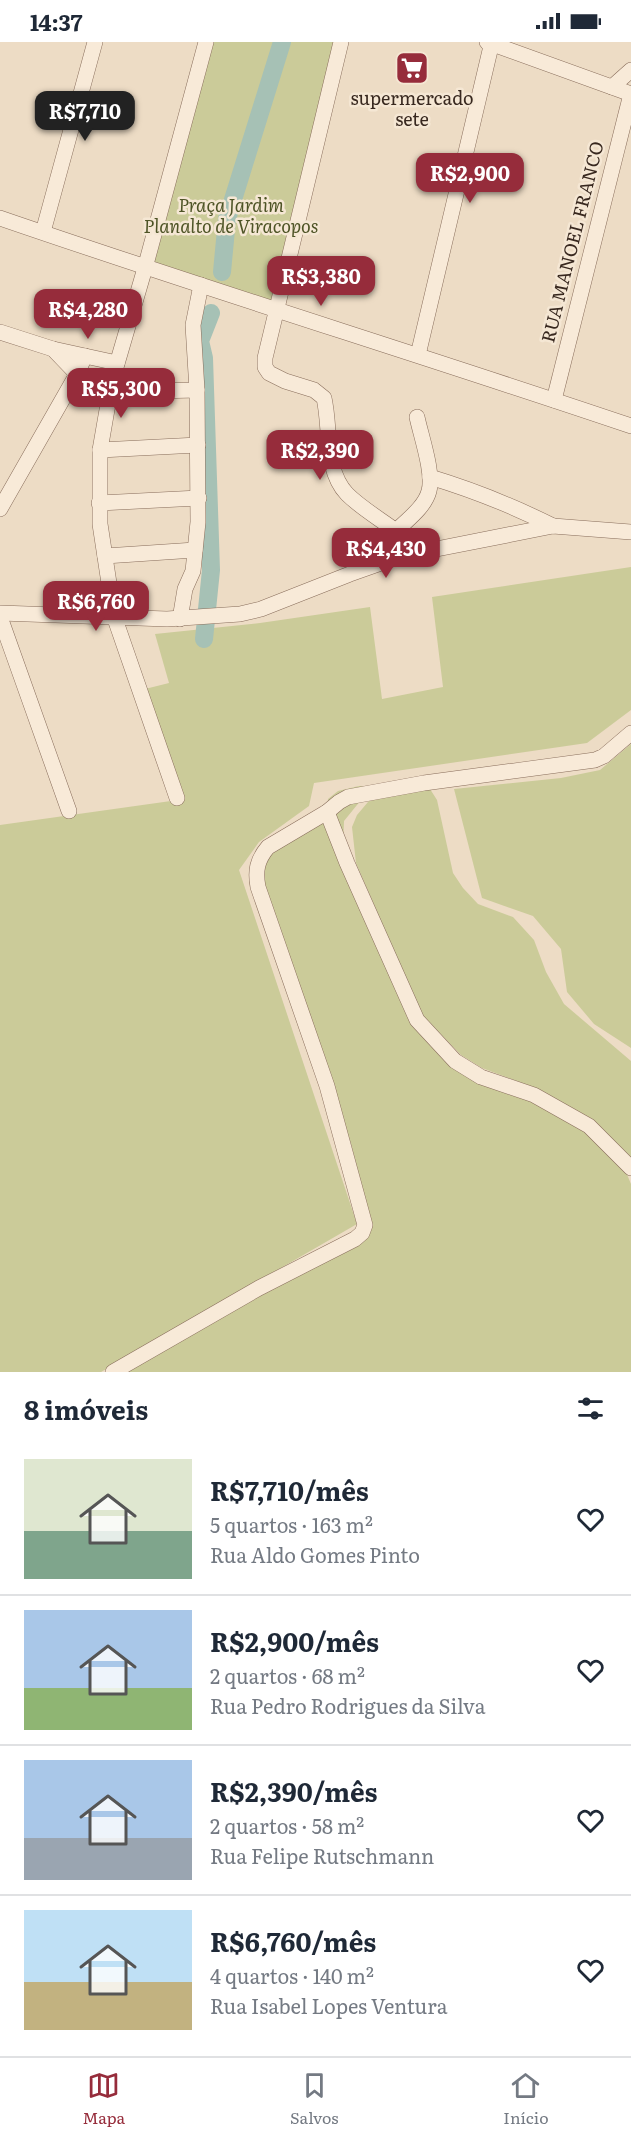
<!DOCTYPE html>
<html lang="pt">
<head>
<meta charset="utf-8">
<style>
	body { margin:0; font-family:Literata,serif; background:#f6f6f7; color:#1f2937; height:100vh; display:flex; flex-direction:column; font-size:22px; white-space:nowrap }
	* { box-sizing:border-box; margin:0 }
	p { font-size:20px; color:#747a83 }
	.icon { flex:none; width:33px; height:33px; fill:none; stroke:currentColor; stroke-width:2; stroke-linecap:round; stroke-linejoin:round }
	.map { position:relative; height:1330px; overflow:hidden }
	.side { display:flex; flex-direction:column; background:#fff; flex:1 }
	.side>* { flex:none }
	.price { position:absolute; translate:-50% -51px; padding:0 14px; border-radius:12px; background:#962c3b; color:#fff; font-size:20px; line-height:39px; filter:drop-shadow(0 2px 3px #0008) }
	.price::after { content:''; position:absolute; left:50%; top:36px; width:18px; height:14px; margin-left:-9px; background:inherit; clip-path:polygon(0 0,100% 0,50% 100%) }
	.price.on { background:#222; color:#fff }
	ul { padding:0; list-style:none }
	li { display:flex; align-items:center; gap:18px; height:150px; padding:0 24px }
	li+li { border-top:2px solid #e0e1e3 }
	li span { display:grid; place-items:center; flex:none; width:168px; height:120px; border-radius:0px; color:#555 }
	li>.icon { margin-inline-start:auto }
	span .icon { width:72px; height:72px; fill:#fffc; stroke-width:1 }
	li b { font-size:26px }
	h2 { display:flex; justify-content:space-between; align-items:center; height:72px; padding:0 24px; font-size:26px }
	.status { display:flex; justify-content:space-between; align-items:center; height:42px; padding:0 30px; background:#fff; direction:ltr }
	.status svg { height:16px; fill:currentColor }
	.menu { display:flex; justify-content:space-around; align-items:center; height:84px; border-top:2px solid #e0e1e3; background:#fff; font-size:16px; color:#747a83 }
	.menu a { display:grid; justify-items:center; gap:3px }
	.menu .on { color:#962c3b }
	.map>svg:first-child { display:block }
</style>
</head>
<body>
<div class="status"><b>14:37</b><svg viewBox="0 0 49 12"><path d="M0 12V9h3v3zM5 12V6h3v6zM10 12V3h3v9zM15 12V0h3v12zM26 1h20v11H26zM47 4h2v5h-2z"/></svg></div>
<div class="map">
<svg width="631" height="1330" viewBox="0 0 631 1330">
	<rect width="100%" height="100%" fill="#eddcc5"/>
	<g fill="#cbcb99">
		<path d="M210 0H336L275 264 152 221Z"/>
		<path d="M631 525V668L587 701 314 741 309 764 259 800 239 828 357 1182 101 1330H0V783L178 758 145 647 169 641 155 592 260 581 370 565 382 657 443 645 432 555Z"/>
		<path d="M631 702V1006L594 982 567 950 561 907 533 874 482 856 454 747 561 736 600 728Z"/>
		<path d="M389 743 430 747 437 758 453 831 463 846 478 862 513 875 534 898 546 930 564 962 631 1019V1116L535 1046 482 1026 461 1013 421 972 356 821 352 785 357 773 368 760Z"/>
		<path d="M359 744H379L361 758 344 779 343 805 327 769 328 757 338 749Z"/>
		<path d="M319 768 411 978 451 1022 531 1059 587 1090 626 1130 631 1142V1330H123L371 1186 351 1102 261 835 265 814Z"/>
	</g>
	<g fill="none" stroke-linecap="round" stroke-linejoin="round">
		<g stroke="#a6c1b5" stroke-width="18">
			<path d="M222 230 227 177 282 0"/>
			<path d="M204 597 211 528 204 316 200 299 211 271"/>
		</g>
		<defs>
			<g id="minor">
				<path d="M341 0 265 316V325L269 331 285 339 314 348 324 356C331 386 324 428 347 452 361 466 380 477 396 489L401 514"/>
				<path d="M487 0 631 52"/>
				<path d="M612 45 631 28"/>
				<path d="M0 176C209 248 421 313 631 384"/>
				<path d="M43 190 95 0"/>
				<path d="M0 290 53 307 117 321"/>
				<path d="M53 307 77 332 110 350 197 348"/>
				<path d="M418 313 492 0"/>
				<path d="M554 358 631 52"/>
				<path d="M100 408 198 403"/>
				<path d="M430 435C473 448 513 464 553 484"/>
				<path d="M99 461 199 456"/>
				<path d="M0 467 77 332 85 314"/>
				<path d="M396 489C407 478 425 465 429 449 434 431 421 394 417 375"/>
				<path d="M105 514 195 508"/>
				<path d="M0 571 167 577 240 572 261 567 350 532 401 514 553 484 631 490"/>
				<path d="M0 575 69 769"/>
				<path d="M180 577 185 547 193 529 198 480 197 348 193 283 201 243"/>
				<path d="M177 756 114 574 100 482V408L112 339 145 226 206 0"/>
				<path d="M327 770 347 821 417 978 455 1019 481 1035 534 1053 589 1084 631 1126"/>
				<path d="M113 1330 259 1246 355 1197 362 1191 365 1183 327 1044 258 845C255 829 257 818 268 805L327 770 339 760 348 755 424 741 595 718 604 714 631 691"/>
			</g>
		</defs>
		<use href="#minor" stroke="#886d5b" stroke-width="16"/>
		<use href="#minor" stroke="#f8ead8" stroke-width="15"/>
	</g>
	<defs>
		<symbol id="supermarket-square" viewBox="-11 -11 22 22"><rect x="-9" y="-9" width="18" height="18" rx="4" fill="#962c3b" stroke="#f5e7d4"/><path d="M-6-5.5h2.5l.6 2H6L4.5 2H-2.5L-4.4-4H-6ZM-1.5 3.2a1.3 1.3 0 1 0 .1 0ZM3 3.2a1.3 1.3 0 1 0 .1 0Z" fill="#fff"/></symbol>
	</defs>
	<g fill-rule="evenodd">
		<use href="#supermarket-square" x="393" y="7" width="38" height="38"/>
	</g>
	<g text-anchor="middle" stroke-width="5" stroke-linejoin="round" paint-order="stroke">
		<g font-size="18" fill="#38281f" stroke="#f5e7d4">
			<text x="412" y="63">supermercado<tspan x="412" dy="21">sete</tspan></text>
		</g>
		<g font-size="18" font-style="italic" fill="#4e5426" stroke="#f5e7d4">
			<text x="231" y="170">Praça Jardim<tspan x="231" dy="21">Planalto de Viracopos</tspan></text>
		</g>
		<g font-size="18" fill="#38281f" stroke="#f5e7d4">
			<text transform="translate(573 200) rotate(-76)" y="6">RUA MANOEL FRANCO</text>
		</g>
	</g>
</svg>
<b class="price on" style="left:85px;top:100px">R$7,710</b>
<b class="price" style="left:470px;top:162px">R$2,900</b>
<b class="price" style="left:321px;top:265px">R$3,380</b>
<b class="price" style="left:88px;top:298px">R$4,280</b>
<b class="price" style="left:121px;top:377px">R$5,300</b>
<b class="price" style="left:320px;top:439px">R$2,390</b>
<b class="price" style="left:386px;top:537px">R$4,430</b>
<b class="price" style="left:96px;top:590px">R$6,760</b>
</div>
<section class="side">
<h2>8 imóveis<svg class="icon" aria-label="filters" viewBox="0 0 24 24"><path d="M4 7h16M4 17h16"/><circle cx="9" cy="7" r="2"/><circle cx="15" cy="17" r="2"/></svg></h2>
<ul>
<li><span style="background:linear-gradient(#dfe7d0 60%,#7fa58c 0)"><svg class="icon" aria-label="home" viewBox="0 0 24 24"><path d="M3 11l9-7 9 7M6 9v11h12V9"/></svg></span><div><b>R$7,710/mês</b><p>5 quartos · 163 m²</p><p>Rua Aldo Gomes Pinto</p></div><svg class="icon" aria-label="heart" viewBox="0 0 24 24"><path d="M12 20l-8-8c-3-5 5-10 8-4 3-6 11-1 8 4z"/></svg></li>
<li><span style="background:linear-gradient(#a9c7e8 65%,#8fb573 0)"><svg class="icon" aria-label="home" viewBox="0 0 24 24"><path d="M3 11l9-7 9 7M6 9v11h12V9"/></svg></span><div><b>R$2,900/mês</b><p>2 quartos · 68 m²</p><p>Rua Pedro Rodrigues da Silva</p></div><svg class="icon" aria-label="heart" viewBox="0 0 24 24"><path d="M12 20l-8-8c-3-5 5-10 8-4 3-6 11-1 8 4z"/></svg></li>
<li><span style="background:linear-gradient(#a9c7e8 65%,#9aa5b1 0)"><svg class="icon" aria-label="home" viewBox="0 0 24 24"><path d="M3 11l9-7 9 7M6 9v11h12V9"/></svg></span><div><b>R$2,390/mês</b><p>2 quartos · 58 m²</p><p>Rua Felipe Rutschmann</p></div><svg class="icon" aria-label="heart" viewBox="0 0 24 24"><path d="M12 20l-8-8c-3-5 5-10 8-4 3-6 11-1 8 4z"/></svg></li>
<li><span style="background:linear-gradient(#bfe0f5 60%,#c2b280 0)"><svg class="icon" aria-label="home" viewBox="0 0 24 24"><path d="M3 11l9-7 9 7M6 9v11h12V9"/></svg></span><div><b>R$6,760/mês</b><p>4 quartos · 140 m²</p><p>Rua Isabel Lopes Ventura</p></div><svg class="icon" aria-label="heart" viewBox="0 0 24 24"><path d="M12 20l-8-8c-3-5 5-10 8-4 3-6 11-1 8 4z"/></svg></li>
</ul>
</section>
<nav class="menu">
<a class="on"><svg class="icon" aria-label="map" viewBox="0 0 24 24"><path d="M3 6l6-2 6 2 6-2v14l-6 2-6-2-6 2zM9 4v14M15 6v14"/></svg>Mapa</a>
<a><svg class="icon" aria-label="saved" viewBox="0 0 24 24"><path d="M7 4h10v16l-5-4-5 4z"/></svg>Salvos</a>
<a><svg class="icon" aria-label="home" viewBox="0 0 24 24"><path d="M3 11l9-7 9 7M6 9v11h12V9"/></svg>Início</a>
</nav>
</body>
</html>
